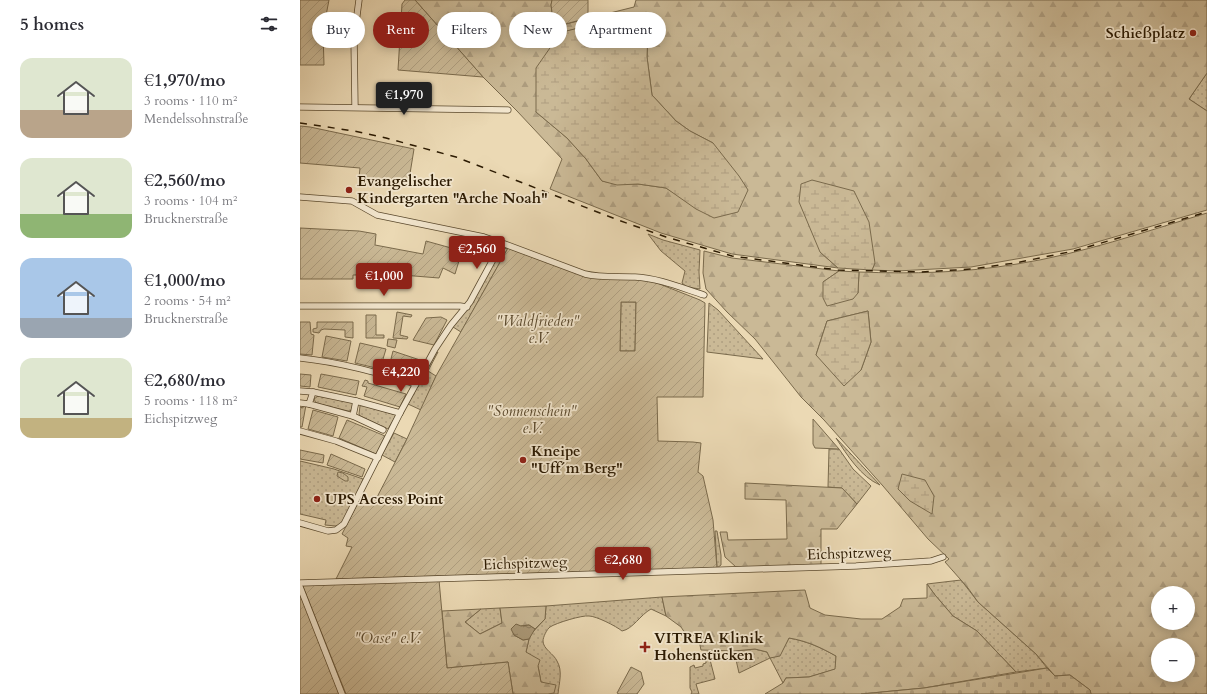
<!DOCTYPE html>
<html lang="en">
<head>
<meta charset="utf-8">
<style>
	body { margin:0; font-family:Cardo,serif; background:#f2f2f3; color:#2b2b33; height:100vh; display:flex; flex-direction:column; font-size:15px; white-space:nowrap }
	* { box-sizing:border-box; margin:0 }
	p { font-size:13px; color:#7c7c81 }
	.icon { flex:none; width:22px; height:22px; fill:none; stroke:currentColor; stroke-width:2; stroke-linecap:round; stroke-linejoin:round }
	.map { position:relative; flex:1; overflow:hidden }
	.drawer { display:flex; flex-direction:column; background:#fff; width:300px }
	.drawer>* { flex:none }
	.top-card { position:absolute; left:12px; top:12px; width:380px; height:36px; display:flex; gap:8px }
	.tools { position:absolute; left:851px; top:586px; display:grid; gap:8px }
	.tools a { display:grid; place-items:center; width:44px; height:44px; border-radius:50%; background:#fff; box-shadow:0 2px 10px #0003; font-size:20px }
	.price { position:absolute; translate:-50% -34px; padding:0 9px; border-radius:4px; background:#8f2418; color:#fff; font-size:13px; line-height:26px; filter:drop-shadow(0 1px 2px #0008) }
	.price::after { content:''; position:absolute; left:50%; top:24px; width:12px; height:9px; margin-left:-6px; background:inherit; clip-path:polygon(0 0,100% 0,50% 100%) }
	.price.selected { background:#222; color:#fff }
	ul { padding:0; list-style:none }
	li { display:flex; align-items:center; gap:12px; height:100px; padding:0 20px }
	li span { display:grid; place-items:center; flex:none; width:112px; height:80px; border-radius:12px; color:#555 }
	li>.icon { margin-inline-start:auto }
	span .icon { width:48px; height:48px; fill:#fffc; stroke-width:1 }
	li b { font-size:17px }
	h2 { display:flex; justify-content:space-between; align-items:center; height:48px; padding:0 20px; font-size:17px }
	.pill { padding:0 14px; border-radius:18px; background:#fff; box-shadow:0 2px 10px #0003; font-size:14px; line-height:36px }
	.pill.selected { background:#8f2418; color:#fff }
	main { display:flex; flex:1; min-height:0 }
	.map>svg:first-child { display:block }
</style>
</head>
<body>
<main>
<section class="drawer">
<h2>5 homes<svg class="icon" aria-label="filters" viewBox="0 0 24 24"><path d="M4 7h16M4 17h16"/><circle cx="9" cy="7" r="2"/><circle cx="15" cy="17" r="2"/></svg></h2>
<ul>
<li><span style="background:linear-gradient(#dfe7d0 65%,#b9a48a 0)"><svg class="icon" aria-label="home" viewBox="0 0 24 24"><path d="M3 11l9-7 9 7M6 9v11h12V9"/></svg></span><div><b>€1,970/mo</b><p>3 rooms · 110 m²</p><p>Mendelssohnstraße</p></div></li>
<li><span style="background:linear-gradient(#dfe7d0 70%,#8fb573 0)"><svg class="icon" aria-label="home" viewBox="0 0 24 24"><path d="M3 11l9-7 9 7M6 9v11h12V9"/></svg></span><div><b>€2,560/mo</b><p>3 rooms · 104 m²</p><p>Brucknerstraße</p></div></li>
<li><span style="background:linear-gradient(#a9c7e8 75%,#9aa5b1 0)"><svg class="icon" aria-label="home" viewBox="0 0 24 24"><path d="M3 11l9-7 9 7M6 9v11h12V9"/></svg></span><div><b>€1,000/mo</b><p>2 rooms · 54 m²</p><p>Brucknerstraße</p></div></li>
<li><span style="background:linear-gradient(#dfe7d0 75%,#c2b280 0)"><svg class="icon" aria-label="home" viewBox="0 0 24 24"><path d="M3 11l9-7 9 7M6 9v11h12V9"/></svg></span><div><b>€2,680/mo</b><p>5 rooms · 118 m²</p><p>Eichspitzweg</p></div></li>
</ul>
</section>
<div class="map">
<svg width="907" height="694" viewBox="0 0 907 694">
	<defs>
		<pattern id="grass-dots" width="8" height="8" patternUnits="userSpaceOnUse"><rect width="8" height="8" fill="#cab996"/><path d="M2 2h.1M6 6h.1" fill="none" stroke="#ae9e80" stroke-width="1.8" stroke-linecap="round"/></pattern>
		<pattern id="forest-firs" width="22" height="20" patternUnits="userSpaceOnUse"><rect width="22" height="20" fill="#cab996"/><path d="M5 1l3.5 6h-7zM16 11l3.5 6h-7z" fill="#ae9e80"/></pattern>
		<pattern id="wetland-marsh" width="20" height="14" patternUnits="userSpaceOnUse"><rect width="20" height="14" fill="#cab996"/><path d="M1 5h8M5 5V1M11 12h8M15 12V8" fill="none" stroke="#ae9e80"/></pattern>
		<pattern id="cemetery-stones" width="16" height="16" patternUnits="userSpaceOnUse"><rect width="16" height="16" fill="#cab996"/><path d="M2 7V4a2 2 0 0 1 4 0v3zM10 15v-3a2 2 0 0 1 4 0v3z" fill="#ae9e80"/></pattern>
		<pattern id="park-tufts" width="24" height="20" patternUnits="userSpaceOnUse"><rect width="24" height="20" fill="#cab996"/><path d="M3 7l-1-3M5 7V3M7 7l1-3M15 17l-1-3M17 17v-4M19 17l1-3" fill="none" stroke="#ae9e80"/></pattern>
		<pattern id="garden-furrows" width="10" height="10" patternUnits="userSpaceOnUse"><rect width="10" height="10" fill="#cab996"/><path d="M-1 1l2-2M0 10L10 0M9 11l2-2" fill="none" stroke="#ae9e80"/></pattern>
		<pattern id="water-ripples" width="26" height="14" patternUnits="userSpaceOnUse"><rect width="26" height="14" fill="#aa9877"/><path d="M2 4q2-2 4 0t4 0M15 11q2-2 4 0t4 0" fill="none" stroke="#8b7b5f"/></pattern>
	</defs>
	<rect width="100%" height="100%" fill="#ebd9b4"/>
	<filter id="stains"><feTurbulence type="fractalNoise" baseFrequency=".005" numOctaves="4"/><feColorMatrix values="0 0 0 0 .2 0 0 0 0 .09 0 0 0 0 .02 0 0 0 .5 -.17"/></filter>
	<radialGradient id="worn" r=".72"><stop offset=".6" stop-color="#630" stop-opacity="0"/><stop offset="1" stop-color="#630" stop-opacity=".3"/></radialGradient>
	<g fill="url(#grass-dots)" stroke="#7a6a4c">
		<path d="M907 73V111L889 99Z"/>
		<path d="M348 234 363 240 400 250 399 272 400 289 387 287 382 283 385 271 361 251Z"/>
		<path d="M208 248 161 332 153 327 200 252 203 249Z"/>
		<path d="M321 302H336L335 351H320Z"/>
		<path d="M409 303 418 310 463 359 407 352Z"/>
		<path d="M138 352 128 371 136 376 121 410 108 404 136 353Z"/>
		<path d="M18 396 51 402 53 404V408L50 411H48L16 403 14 399Z"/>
		<path d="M62 405 96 415 88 429 60 416 59 414 60 406Z"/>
		<path d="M94 433 107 439 95 462 82 455Z"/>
		<path d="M536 438 580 485C561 477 547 455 536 438Z"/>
		<path d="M529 449H539L553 469 571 486 557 504 542 488 528 487Z"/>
		<path d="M0 461 34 469 63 479 59 491 42 524 36 526 25 525 26 520 0 514Z"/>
		<path d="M415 531H417L421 555V565L417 568Z"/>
		<path d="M661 580 678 602 736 654 747 668 716 672 677 631 653 616 635 595 627 584Z"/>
		<path d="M362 597 366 616 351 609C340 615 333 629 322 631 316 626 296 616 289 616 282 615 256 623 250 627 247 629 243 637 243 641 243 649 254 654 257 661 263 671 259 683 258 694H248L254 692 241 682 238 666 226 652 229 639 231 634 245 619 246 606Z"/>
		<path d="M200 608 202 623 180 634 165 622 181 609Z"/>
		<path d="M489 638C506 641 520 647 536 656V669L509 677 486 678 483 683 470 658 439 673 434 651 455 649 467 652 470 658 480 655Z"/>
		<path d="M408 652 415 679 396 684 399 694H391L392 692 390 688V667L394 665 395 668 403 666V664L406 663 404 653Z"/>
	</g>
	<g fill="url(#forest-firs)" stroke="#7a6a4c" fill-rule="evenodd">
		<path d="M115 0H252L251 5 254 27 334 7 336 0H907V73L889 99 907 111V210L773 249 671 267 597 271 572 270 575 263 520 252 538 268 432 254 361 233 250 189 262 159 217 111 183 77ZM288 26 348 32 347 57 352 95 376 121 390 131 413 143 379 196 366 188 338 184H317L302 181 286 159 267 138 236 112 263 32Z"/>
		<path d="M907 213V694H791L790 690 770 675 755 676 736 654 678 602 668 588 645 562 649 559 628 539 583 486 524 420 501 397 455 339 427 312 406 289 403 273 404 251 432 258 539 271 523 282 558 293 559 272C612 274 664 273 717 264 781 254 844 232 907 213ZM568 311 571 342 561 370 516 355 527 321ZM858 593H888V623H858ZM858 645H888V675H858Z"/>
		<path d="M513 419 539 449 515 448 513 444Z"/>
		<path d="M445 483 542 488 557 504 537 529H521V565L436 567 425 557 420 532H427L428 540 487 539 486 500 445 499Z"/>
		<path d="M627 584 635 595 653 616 677 631 716 672 624 688 561 694H465L483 683 486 678 509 677 535 669 536 656C520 647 507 641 489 638L480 656 470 658 467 652 455 649 434 651 401 650 398 636 385 633 381 627 366 616 362 597 505 590 510 608 525 615 561 619H582L600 607 603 599 627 598Z"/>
		<path d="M246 606 245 619 235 629 229 625 221 626 214 635 223 640 229 639 226 652 240 660 238 666 241 682 256 685 254 693 248 694H213L208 662 147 668 142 611 181 609 165 622 180 634 202 623 200 608Z"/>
	</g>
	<g fill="url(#wetland-marsh)" stroke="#7a6a4c">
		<path d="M335 13 348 32 347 57 352 95 376 121 390 131 413 143 439 176 448 190 438 212 414 218 396 209 366 188 338 184 317 185 302 181 286 159 267 138 236 112V68L252 45 263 32Z"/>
		<path d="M512 180 554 191 569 222 575 263 572 270 538 268 520 252 499 202 501 184Z"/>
		<path d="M539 271 559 272 558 293 553 299 527 306 523 298V282Z"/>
		<path d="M568 311 571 342 561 370 544 386 516 355 527 321Z"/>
		<path d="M602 474 625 480 634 496 632 514 610 501 598 489Z"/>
	</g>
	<path fill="url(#cemetery-stones)" stroke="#7a6a4c" d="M747 668 755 676 770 675 790 690 791 694H561L624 688Z"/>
	<g fill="url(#park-tufts)" stroke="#7a6a4c">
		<path d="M88 339 97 340 95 348 87 346Z"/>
		<path d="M38 472 43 473 48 477V481H45L37 476Z"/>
	</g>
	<g fill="url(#garden-furrows)" stroke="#7a6a4c" fill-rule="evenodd">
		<path d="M0 0H29L23 31 24 65H0Z"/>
		<path d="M105 0H115L183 77 98 70 102 4Z"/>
		<path d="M252 0H288V18L254 27 251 5Z"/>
		<path d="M0 126 10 127 114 149 108 186 59 178 60 168 0 163Z"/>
		<path d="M0 228 59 231 76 234 75 245 123 254 126 241 162 251 155 274 143 268 139 278 102 275H53V279H0Z"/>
		<path d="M208 248 282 275 335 277 357 283 400 300 405 303 403 397H357L358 441 393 442 401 443 398 472 403 476 413 520 417 568 36 579 52 547 46 546 48 538 42 534 61 497 74 503 105 443 136 376ZM321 302H336L335 351H320Z"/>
		<path d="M97 312 112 315 111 317 103 316 100 335 108 337 107 339 93 338Z"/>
		<path d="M66 315H76V335H84V338H66Z"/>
		<path d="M141 317 147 320 134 345 113 340 126 318Z"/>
		<path d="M0 322H10L11 334 14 335 12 355 0 354Z"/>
		<path d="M17 322H53V338L45 337V330L24 329 21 330 19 333 13 332V329L17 328Z"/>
		<path d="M26 336 51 341 47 361 22 357Z"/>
		<path d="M60 343 86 349 80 369 55 363Z"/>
		<path d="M93 351 120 360 116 368V376L114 379 88 371Z"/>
		<path d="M0 374 11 375 10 387 0 386Z"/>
		<path d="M21 374 59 381 56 395 18 387Z"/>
		<path d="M65 380 68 381V383L106 394 100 407 64 396 67 387 62 386Z"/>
		<path d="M3 405H6L2 427H0V407L3 408Z"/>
		<path d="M13 410 38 417 33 436 8 429Z"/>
		<path d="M47 420 85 436 76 454 39 438Z"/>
		<path d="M0 450 24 455 23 463 0 459Z"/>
		<path d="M31 454 65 469 62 477 27 465Z"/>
		<path d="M139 580 147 668 208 662 213 694H46L2 584Z"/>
		<path d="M0 592 40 694H0Z"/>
		<path d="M331 667 341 672 344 684 337 694H319L317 693Z"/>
	</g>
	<path fill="url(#water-ripples)" stroke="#776648" d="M216 624 221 626 229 625 235 629 229 639 223 640 214 635 211 629Z"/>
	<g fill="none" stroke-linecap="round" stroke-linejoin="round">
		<defs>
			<g id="minor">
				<path d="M0 107 208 110"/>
				<path d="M55 107 54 38 59 0"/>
				<path d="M0 197 52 201 77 215 184 237 202 243 285 274C301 278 318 276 335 277 358 278 382 288 404 295"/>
				<path d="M0 306H160L167 307"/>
				<path d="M0 358C40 362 78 373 116 384"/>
				<path d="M0 391 13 392"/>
				<path d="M0 403 9 404"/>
				<path d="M53 416 9 404 13 392 56 401"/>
				<path d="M83 430 53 416 56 401 100 413"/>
				<path d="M0 431 36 441 78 458"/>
				<path d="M0 523 28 531 36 530 44 524 100 413 135 349 151 325 170 302 202 243"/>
				<path d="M0 583 556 566 631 561 643 557"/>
				<path d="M0 587 42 694"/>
			</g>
		</defs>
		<use href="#minor" stroke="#5b4a2e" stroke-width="7"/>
		<use href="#minor" stroke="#f2e6ce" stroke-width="5.5"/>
		<path stroke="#2b1a02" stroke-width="1.5" stroke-dasharray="7 7" stroke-linecap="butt" d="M0 123 54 131 86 138 156 157 318 220 366 237 432 256 538 270 622 272 672 269 715 263 774 251 907 212"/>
	</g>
	<g fill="#8f2418" stroke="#f2e6ce" stroke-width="1.5">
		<circle cx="893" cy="33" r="4"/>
		<circle cx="49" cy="190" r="4"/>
		<circle cx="223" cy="460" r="4"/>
		<circle cx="17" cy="499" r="4"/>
		<path d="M343 641h4v4h4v4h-4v4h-4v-4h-4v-4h4z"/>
	</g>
	<g text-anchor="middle" stroke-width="3.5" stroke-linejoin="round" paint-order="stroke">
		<g font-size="15" font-weight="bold" fill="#2b1a02" stroke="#f2e6ce" text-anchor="start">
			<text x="885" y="38" text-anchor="end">Schießplatz</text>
			<text x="57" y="186">Evangelischer<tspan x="57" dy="17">Kindergarten "Arche Noah"</tspan></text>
			<text x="231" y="456">Kneipe<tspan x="231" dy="17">"Uff´m Berg"</tspan></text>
			<text x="25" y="504">UPS Access Point</text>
			<text x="354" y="643">VITREA Klinik<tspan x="354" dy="17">Hohenstücken</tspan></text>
		</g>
		<g font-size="15" font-style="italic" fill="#5b4a2e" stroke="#f2e6ce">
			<text x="238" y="326">"Waldfrieden"<tspan x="238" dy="17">e.V.</tspan></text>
			<text x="232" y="416">"Sonnenschein"<tspan x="232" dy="17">e.V.</tspan></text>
			<text x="87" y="643">"Oase" e.V.</text>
		</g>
		<g font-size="15" fill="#2b1a02" stroke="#f2e6ce">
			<text transform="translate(549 553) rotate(-2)" y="5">Eichspitzweg</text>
			<text transform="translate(225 563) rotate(-2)" y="5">Eichspitzweg</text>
		</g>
	</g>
	<rect width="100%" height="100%" filter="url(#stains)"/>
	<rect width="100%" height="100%" fill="url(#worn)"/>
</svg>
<div class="tools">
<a>+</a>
<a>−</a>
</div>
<b class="price selected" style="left:104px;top:116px">€1,970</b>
<b class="price" style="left:177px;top:270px">€2,560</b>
<b class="price" style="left:84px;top:297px">€1,000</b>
<b class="price" style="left:101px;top:393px">€4,220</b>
<b class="price" style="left:323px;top:581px">€2,680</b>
<div class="top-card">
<a class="pill">Buy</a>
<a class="pill selected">Rent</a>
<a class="pill">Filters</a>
<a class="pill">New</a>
<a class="pill">Apartment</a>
</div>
</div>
</main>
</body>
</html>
